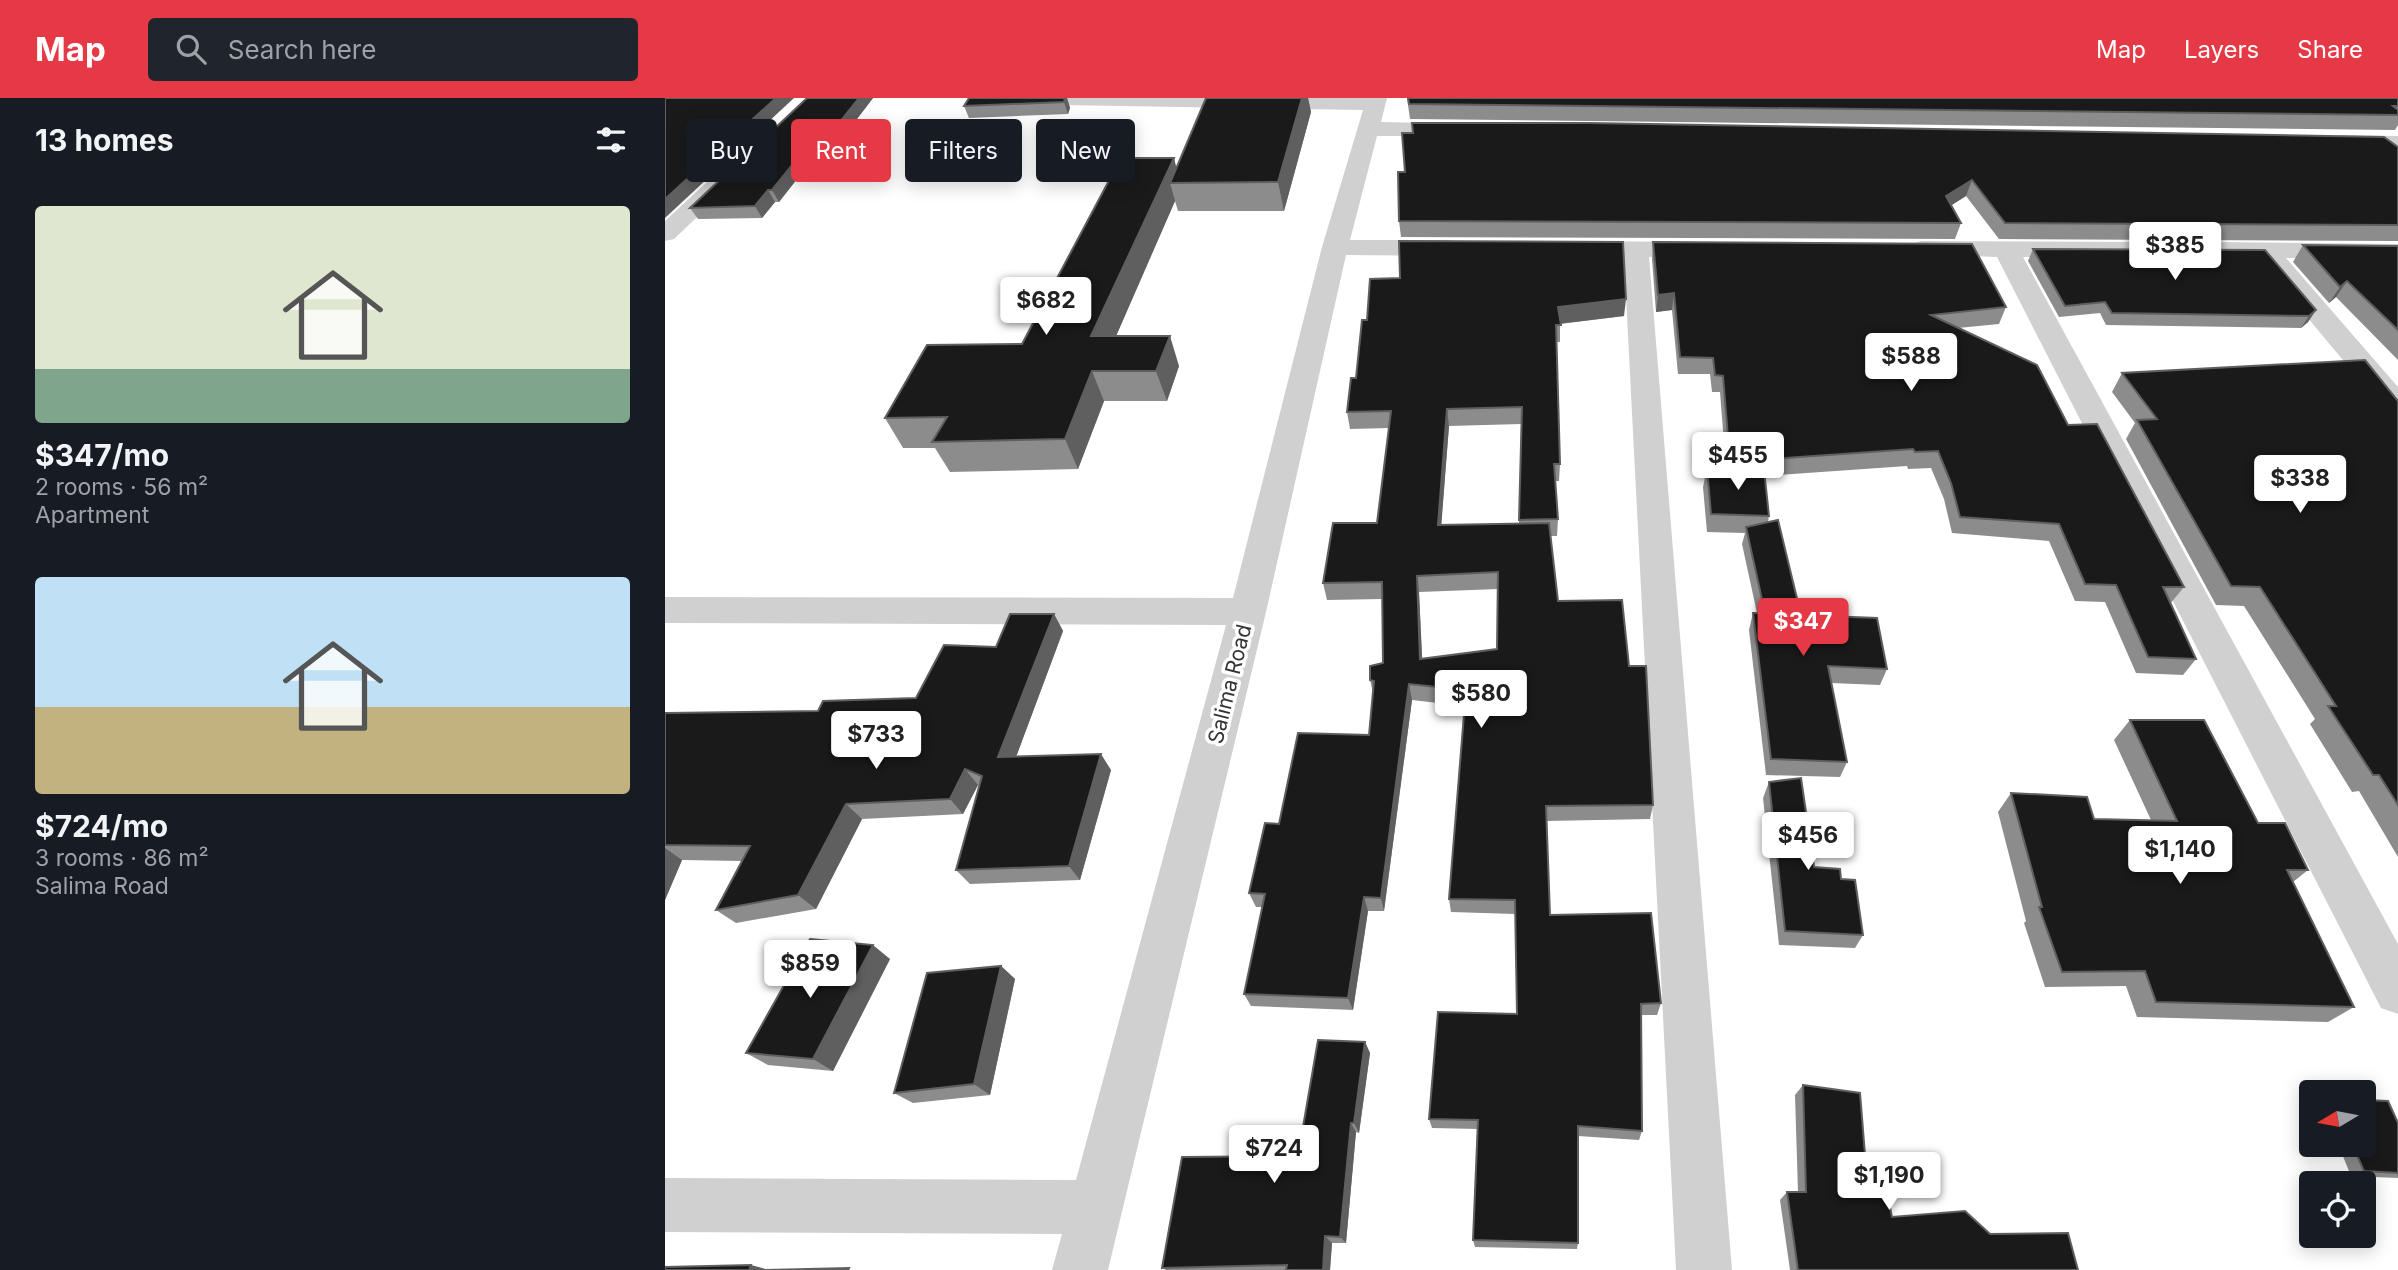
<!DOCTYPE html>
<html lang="en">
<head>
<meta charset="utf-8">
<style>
	body { margin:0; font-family:Inter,sans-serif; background:#20242c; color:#f1f3f6; height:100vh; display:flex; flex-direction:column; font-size:26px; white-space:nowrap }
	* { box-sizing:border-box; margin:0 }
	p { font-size:23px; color:#9ea1a6 }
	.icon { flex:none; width:38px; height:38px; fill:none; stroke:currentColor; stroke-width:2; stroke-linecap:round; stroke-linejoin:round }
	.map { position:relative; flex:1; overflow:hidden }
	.details { display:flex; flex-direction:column; background:#171b24; width:665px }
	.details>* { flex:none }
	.hud { position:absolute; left:21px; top:21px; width:665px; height:63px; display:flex; gap:14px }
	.needle { width:46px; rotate:260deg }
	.buttons { position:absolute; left:1634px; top:982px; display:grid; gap:14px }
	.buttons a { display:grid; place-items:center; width:77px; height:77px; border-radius:7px; background:#171b24; box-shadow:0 4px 18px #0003; font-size:35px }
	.price { position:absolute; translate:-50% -60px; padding:0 16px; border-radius:7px; background:#fff; color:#222; font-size:23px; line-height:46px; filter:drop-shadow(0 2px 4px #0008) }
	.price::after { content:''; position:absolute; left:50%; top:42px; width:21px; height:16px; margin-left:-10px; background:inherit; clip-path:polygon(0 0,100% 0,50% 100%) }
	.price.selected { background:#e63946; color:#fff }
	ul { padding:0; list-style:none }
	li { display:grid; align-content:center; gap:14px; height:371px; padding:0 35px }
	li span { display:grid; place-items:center; height:217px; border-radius:7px; color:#555 }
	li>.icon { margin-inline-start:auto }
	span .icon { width:126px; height:126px; fill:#fffc; stroke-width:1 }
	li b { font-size:30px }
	h2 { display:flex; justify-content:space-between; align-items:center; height:84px; padding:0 35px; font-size:30px }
	.tag { padding:0 24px; border-radius:7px; background:#171b24; box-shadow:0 4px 18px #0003; font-size:24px; line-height:63px }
	.tag.selected { background:#e63946; color:#fff }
	header { display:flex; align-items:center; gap:42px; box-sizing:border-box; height:98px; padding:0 35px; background:#e63946; color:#fff }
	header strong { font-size:33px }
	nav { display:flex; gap:38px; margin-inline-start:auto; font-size:24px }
	.search { width:490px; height:63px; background:#20242c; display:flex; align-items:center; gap:18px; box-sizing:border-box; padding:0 24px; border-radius:7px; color:#9ea1a6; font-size:26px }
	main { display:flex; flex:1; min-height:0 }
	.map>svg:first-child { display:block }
</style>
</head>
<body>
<header>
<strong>Map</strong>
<div class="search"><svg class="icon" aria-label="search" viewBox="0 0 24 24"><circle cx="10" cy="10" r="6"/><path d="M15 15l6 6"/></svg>Search here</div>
<nav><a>Map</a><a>Layers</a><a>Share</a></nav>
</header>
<main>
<section class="details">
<h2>13 homes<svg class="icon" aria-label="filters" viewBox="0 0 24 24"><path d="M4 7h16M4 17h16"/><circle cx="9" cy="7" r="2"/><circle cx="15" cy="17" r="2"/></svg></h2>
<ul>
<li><span style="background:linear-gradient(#dfe7d0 75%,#7fa58c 0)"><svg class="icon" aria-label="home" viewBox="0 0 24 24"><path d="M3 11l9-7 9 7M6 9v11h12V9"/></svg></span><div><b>$347/mo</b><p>2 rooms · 56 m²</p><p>Apartment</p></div></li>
<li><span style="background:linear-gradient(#bfe0f5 60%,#c2b280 0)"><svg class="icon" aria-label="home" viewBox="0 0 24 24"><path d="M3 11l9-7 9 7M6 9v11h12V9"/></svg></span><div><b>$724/mo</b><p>3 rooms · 86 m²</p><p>Salima Road</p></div></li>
</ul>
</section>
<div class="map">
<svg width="1733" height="1172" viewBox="0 0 1733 1172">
	<rect width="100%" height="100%" fill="#fff"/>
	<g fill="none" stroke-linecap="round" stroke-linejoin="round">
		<g fill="#d0d0d0" fill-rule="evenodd">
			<path d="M325 0H722L716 24 807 26 810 31 799 38H712L685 142H787L796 145 800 150 796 155 787 158 681 157 601 514 443 1172H387L397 1136 0 1134V1080L411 1082 561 527 0 525V499L568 500 657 149 698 12 335 6Z"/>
			<path d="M1675 37 1733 38V52L1667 49 1664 44 1667 39Z"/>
			<path d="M65 68 73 70 77 75 73 80 9 141 0 143V123L57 70Z"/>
			<path d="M906 143 1039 144 1048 147 1052 152 1048 157 984 159 1067 1172H1011L959 159 897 156 893 151 897 146Z"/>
			<path d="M1256 143 1473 144 1482 147 1486 152 1482 157 1473 160 1358 159 1733 846V916L1716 910 1332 159 1247 156 1243 151 1247 146Z"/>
			<path d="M1547 144 1733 146V162L1621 160 1733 289V317L1722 315 1593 160 1538 157 1534 152 1538 147Z"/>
		</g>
	</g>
	<g fill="#8c8c8c" fill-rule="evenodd">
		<path d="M142 0H208L153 72H139L114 104H110L97 120 33 121 25 110Z"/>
		<path d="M304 0H402L405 10 403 16 304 20 299 8Z"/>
		<path d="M541 0H643L646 14 619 113H513L510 103 451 238 514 268 502 303H439L413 371 285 374 270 350H238L220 320 357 246 509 60 511 70Z"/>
		<path d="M742 0H1733V27L1730 32 745 21Z"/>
		<path d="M747 25 1733 49V143L1334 141 1301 98 1286 107 1296 125 1290 141 736 139 734 123 740 74 748 35Z"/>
		<path d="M988 144 1341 209 1334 226 1293 230 1403 327 1519 489 1505 506 1531 561 1518 577 1471 575 1440 504 1410 503 1384 443 1287 435 1279 401 1266 370 1243 371 1242 368 1099 378 1104 418 1103 424 1136 517 1222 571 1215 587 1166 585 1182 664 1175 679 1101 677 1084 532 1088 515H1092L1077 446 1080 435 1042 434 1038 389 1042 370 1061 371 1055 294H1047L1045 276H1013L1007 212 991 214 987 161Z"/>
		<path d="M1638 147 1733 148V262L1671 199 1664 205 1628 164Z"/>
		<path d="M1368 151 1651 212 1643 224 1636 230 1441 227 1435 215 1394 219 1363 163Z"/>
		<path d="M959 218 895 226V244H891L895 366 894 383H890L893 421 892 438H886L893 503 964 568 988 707 985 721 881 723 885 817 996 905 992 917H976L977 1033 974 1042 913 1038V1145L912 1151 810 1149 808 1142 813 1031 767 1030 764 1021 852 916 850 816 786 814 784 801 799 608 747 602 719 813H703L688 912 586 908 579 896 597 809H591L584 795 614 726 704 637 708 594 705 582 718 565 717 501 662 502 658 485 712 425 724 330 685 331 682 314 691 280 697 222ZM856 326 854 426 776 427 784 328ZM833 491 832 551 757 561 754 494Z"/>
		<path d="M1457 275 1733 303V759L1694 693 1687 694 1645 626 1650 621 1579 508 1551 507 1461 341 1470 325 1447 294Z"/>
		<path d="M389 516 398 533 351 659 446 672 415 782 305 786 291 772 314 687H313L298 716 197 721 151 811 71 825 51 812 77 763 17 762 0 802V615L153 613 251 600 331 549Z"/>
		<path d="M1465 622 1593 725 1643 772 1628 784 1689 909 1663 924 1472 919 1461 888 1380 889 1359 825 1361 823 1333 714 1346 695 1429 721 1486 722 1449 642Z"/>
		<path d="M1104 684 1149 769 1198 837 1190 850 1114 847 1098 700Z"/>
		<path d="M225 861 168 973 103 967 81 955Z"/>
		<path d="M336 868 350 881 325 997 248 1005 229 995Z"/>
		<path d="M700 944 705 955 694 1035 691 1034 681 1145H667L665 1172H501L497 1170 633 1058Z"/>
		<path d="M1138 987 1203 1094 1227 1119 1325 1136 1413 1172H1125L1115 1102 1122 1094H1133L1130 997Z"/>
		<path d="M1733 1025V1080L1686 1078 1673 1046H1699Z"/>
	</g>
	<g fill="#5f5f5f">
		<path d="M111 0H129L0 120V101Z"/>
		<path d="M194 0H208L153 72 146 60Z"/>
		<path d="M400 0H402L405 10 403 16 399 4Z"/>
		<path d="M637 0H643L646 14 619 113 613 84Z"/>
		<path d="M509 60 515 85H505L510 103 438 268 426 238Z"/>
		<path d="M132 61 139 72 114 104 107 92Z"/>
		<path d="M1307 82 1301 98 1276 114 1281 98Z"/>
		<path d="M103 92 110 104 97 120 90 108Z"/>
		<path d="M1682 183 1671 199 1664 205 1675 189Z"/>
		<path d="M1009 195 1007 212 991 214 993 197Z"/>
		<path d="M961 201 959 218 892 226 893 209Z"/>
		<path d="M1651 212 1643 224 1636 230 1644 218Z"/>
		<path d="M505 238 514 268 502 303 491 273Z"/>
		<path d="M427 273 439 303 413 371 400 341Z"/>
		<path d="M782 311 784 328 775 444 773 427Z"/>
		<path d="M752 478 754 494 758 578 755 561Z"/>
		<path d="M389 516 398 533 345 675 333 659Z"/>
		<path d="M744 586 747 602 719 813 716 800Z"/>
		<path d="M436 656 446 672 415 782 404 768Z"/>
		<path d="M300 671 313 687 298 716 285 701Z"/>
		<path d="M181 706 197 721 151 811 133 797Z"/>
		<path d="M0 750 17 762 0 802Z"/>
		<path d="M699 799 703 813 688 912 683 900Z"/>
		<path d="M208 847 225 861 168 973 148 961Z"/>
		<path d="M336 868 350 881 325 997 309 986Z"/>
		<path d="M700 944 705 955 694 1035 689 1025Z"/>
		<path d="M686 1025 691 1034 681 1145 675 1139Z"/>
		<path d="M660 1138 667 1145 665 1172H658Z"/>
		<path d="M86 1167 104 1172H84Z"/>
	</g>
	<g fill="#1a1a1a" stroke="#5f5f5f" stroke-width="2" fill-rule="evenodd">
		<path d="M0 0H111L0 101Z"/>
		<path d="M142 0H194L146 60 132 61 107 92H103L90 108 25 110Z"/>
		<path d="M304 0H400L399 4 299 8Z"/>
		<path d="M541 0H637L613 84 505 85Z"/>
		<path d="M743 0H1733V8H1728L1733 12V17L744 6Z"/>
		<path d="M747 25H924L1719 39 1733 49V127L1340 125 1307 82 1281 98 1296 125 734 123 733 74H740L737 35H748Z"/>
		<path d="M456 60H509L426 238H505L491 273H427L400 341 267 344 282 319 220 320 262 247 357 246Z"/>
		<path d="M734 143 958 144 961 201 893 209 896 227H891L895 366H889L893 421 854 422 857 309 782 311 773 427 884 425 893 503 957 502 964 568H981L988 707 881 708 885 817 986 815 996 905 976 906 977 1033 913 1028V1145L808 1142 813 1022 764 1021 773 914 852 916 850 802 784 801 801 592 744 586 716 800 699 799 683 900 579 896 600 796 584 795 600 725 614 726 633 635 704 637 709 583 705 582V568L718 565 717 484 658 485 668 425H712L726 313 682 314 686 280H691L697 222H702L705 181 735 180ZM833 474 832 551 755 561 752 478Z"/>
		<path d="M988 144 1307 146 1341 209 1266 217 1372 267 1403 327 1432 326 1519 489H1498L1531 561 1483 559 1451 487 1420 486 1394 426 1295 419 1286 385 1273 353 1250 354 1248 351 1065 364 1058 278 1050 277 1048 260 1015 259 1009 195 993 197Z"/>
		<path d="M1638 147 1733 148V232L1682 183 1675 189Z"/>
		<path d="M1368 151 1600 152 1651 212 1644 218 1447 215 1440 204 1400 208Z"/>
		<path d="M1700 262 1733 303V707L1714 677H1708L1663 608H1671L1595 489 1566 488 1472 322 1492 321 1457 275Z"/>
		<path d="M1042 370 1099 372 1104 418 1046 416Z"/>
		<path d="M1113 422 1136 517 1212 520 1222 571 1163 568 1182 664 1106 661 1088 515H1100L1081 429Z"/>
		<path d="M345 516H389L333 659 436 656 404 768 291 772 317 678 300 671 285 701 181 706 133 797 51 812 85 748 0 747V615L153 613 158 603 251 600 279 547 331 549Z"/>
		<path d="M1465 622H1539L1593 725H1620L1643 772H1622L1689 909 1491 904 1480 873 1397 874 1374 809H1377L1346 695 1422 699 1429 721 1512 723Z"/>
		<path d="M1136 680 1149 769 1175 771 1176 781 1190 782 1198 837 1120 833 1104 684Z"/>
		<path d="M145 841 208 847 148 961 81 955Z"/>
		<path d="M336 868 309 986 229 995 262 875Z"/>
		<path d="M653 942 700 944 689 1025H686L675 1139 660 1138 658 1172H621L622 1167 497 1170 517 1059 633 1058Z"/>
		<path d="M1138 987 1195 995 1203 1094H1222L1227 1119 1300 1113 1325 1136 1403 1135 1413 1172H1133L1122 1094H1141Z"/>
		<path d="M1699 1002 1723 1003 1733 1025V1075L1699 1073 1687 1046H1699Z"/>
		<path d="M86 1167 84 1172H0V1169Z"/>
		<path d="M184 1170 183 1172H101Z"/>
	</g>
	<g text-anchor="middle" stroke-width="7" stroke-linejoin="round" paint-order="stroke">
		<g font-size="21" fill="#333" stroke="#fff">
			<text transform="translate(565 586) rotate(-76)" y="7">Salima Road</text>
		</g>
	</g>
</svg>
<div class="buttons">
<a><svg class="needle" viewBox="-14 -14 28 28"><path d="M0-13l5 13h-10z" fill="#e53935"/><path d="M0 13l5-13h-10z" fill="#9ea1a6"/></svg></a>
<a><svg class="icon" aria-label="locate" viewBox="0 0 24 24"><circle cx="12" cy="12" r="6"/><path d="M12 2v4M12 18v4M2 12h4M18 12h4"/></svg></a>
</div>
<b class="price" style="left:1510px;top:184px">$385</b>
<b class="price" style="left:381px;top:239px">$682</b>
<b class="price" style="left:1246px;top:295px">$588</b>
<b class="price" style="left:1073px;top:394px">$455</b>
<b class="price" style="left:1635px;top:417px">$338</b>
<b class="price selected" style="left:1138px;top:560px">$347</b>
<b class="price" style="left:816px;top:632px">$580</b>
<b class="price" style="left:211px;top:673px">$733</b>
<b class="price" style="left:1143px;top:774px">$456</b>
<b class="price" style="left:1515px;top:788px">$1,140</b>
<b class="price" style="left:145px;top:902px">$859</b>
<b class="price" style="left:609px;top:1087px">$724</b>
<b class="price" style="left:1224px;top:1114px">$1,190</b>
<div class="hud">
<a class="tag">Buy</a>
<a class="tag selected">Rent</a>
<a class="tag">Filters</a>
<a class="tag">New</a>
</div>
</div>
</main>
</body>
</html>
